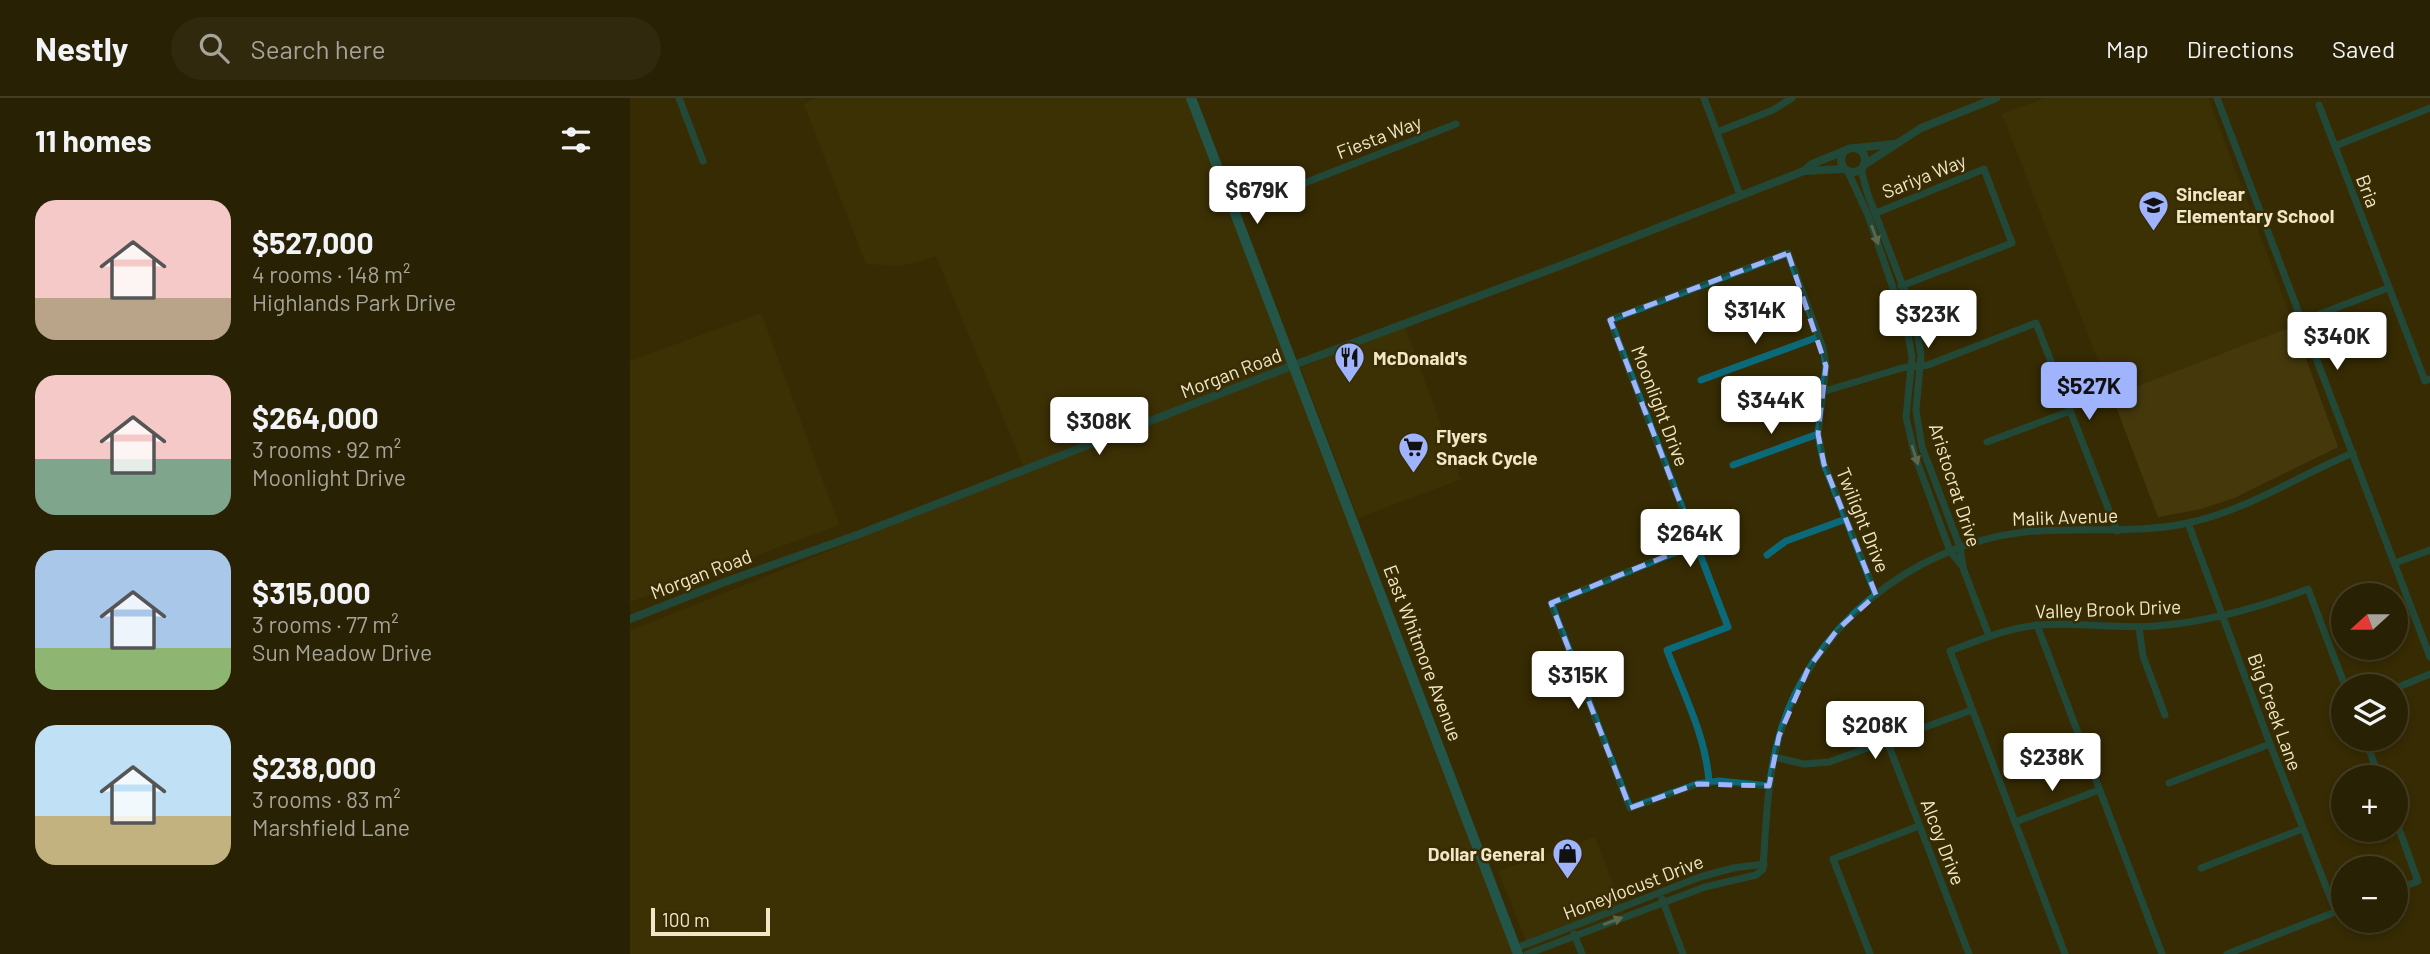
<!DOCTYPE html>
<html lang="en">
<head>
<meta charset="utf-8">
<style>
	body { margin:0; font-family:Barlow,sans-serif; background:#31290d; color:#f1f3f6; height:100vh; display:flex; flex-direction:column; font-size:26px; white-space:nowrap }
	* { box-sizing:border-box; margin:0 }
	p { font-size:23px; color:#a5a39a }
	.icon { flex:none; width:38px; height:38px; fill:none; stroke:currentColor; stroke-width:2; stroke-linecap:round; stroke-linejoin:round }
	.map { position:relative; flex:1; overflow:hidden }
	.panel { display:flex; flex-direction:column; background:#292103; width:630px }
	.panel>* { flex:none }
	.needle { width:46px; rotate:249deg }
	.fabs { position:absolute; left:1701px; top:485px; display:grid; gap:14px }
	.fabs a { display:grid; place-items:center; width:77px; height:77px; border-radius:50%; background:#292103; box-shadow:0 4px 10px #0003,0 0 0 2px #453e25; font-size:35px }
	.scale { position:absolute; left:21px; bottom:18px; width:119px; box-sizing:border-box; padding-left:7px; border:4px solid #f2e7c4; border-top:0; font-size:19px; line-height:24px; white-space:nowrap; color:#f2e7c4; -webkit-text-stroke:5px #372c04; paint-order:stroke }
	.price { position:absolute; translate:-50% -60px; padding:0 16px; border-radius:7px; background:#fff; color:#222; font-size:23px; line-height:46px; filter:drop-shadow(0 2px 4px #0008) }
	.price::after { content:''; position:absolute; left:50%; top:42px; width:21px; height:16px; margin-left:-10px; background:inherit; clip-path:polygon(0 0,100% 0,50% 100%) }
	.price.selected { background:#a0b3fd; color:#111 }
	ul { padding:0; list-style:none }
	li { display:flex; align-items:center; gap:21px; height:175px; padding:0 35px }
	li span { display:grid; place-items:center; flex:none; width:196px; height:140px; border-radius:21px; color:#555 }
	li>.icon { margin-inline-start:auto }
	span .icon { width:84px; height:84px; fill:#fffc; stroke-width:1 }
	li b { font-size:30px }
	h2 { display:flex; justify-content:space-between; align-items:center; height:84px; padding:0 35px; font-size:30px }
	header { display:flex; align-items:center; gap:42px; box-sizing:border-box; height:98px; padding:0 35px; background:#292103; border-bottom:2px solid #453e25 }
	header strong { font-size:33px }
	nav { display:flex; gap:38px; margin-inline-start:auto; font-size:24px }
	.search { width:490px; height:63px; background:#31290d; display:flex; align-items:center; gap:18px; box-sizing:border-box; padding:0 24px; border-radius:38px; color:#a5a39a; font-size:26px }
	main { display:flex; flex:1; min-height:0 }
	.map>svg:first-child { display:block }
</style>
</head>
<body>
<header>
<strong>Nestly</strong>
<div class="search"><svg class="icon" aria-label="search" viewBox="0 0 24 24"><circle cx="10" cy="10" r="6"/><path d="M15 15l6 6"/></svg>Search here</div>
<nav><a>Map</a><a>Directions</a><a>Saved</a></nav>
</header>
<main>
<section class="panel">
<h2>11 homes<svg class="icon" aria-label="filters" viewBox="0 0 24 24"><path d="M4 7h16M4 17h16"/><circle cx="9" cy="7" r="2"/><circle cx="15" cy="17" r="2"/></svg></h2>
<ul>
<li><span style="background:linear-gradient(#f6c9c9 70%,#b9a48a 0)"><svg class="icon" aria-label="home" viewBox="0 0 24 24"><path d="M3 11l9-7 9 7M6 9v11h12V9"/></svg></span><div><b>$527,000</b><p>4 rooms · 148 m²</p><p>Highlands Park Drive</p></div></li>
<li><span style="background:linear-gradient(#f6c9c9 60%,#7fa58c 0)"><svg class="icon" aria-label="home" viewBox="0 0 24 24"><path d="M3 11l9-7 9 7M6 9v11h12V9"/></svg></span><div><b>$264,000</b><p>3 rooms · 92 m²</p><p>Moonlight Drive</p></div></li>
<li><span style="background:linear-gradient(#a9c7e8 70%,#8fb573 0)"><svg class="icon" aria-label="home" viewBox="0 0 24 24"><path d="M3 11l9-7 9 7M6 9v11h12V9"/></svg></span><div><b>$315,000</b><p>3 rooms · 77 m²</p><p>Sun Meadow Drive</p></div></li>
<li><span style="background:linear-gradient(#bfe0f5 65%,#c2b280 0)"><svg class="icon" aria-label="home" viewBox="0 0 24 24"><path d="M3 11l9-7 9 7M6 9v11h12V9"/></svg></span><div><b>$238,000</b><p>3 rooms · 83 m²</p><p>Marshfield Lane</p></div></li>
</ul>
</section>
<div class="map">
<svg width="1800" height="856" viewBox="0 0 1800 856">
	<rect width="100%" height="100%" fill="#372c04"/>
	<g fill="#433608">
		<path d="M188 0H563L885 856H0V533L396 374 306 158 271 168 236 166 174 6Z"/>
		<path d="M1415 0H1578L1664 228 1482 298 1372 16Z"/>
		<path d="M131 215 209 427 0 504V263Z"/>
		<path d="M774 227 831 381 728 420 671 270Z"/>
		<path d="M965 739 994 814 899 850 868 773Z"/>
	</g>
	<path fill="#584917" d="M1664 228 1708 349 1604 400 1571 411 1528 419 1482 298Z"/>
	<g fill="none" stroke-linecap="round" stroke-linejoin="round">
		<g stroke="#0b6a79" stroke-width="7">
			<path d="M49 0 73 63"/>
			<path d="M1074 0 1110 97"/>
			<path d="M1587 0 1800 559"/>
			<path d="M1689 7 1795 283 1800 281"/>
			<path d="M1087 34 1143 12 1162 0"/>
			<path d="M1705 48 1800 10"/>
			<path d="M1231 71 1237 94 1285 220 1291 257 1286 312 1292 349 1330 449 1333 470 1359 538"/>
			<path d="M1218 74 1238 117 1277 231 1282 259 1276 319 1285 358 1320 453 1333 469"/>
			<path d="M605 112 826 26"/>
			<path d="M1246 115 1354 71 1382 145 1271 188"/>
			<path d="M1672 223 1758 190"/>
			<path d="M1071 282 1188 239"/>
			<path d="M1195 293 1272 270 1298 267 1406 225 1487 433"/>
			<path d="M1357 344 1440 313"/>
			<path d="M1103 367 1188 336"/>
			<path d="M1558 425 1640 646 1706 814"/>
			<path d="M1066 446 921 505 1000 710 1067 686 1089 683 1139 688"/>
			<path d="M1137 457 1156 443 1216 421"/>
			<path d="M1765 465 1800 452"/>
			<path d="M1407 527 1532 856"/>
			<path d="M1509 530 1513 558 1535 617"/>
			<path d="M1766 590 1800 576"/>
			<path d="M1735 640 1749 679"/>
			<path d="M1257 643 1339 856"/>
			<path d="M1144 659 1174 666 1199 664 1342 612"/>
			<path d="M1079 684C1076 638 1053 595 1037 552L1098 529 980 222 1158 155 1193 250 1196 268 1188 336 1194 366 1246 497"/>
			<path d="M1539 685 1640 646"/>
			<path d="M1766 723 1788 783 1766 792"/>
			<path d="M1385 724 1469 692"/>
			<path d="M1571 770 1672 731"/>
			<path d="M1032 801 1053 856"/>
			<path d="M944 836 952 856"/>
			<path d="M886 850 1070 779 1103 770 1134 766"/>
			<path d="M897 856 1075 789 1126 777 1133 771C1136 727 1137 682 1149 639 1179 530 1282 447 1394 434 1449 428 1503 437 1558 425 1618 412 1667 378 1723 355"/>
			<path d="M1240 856 1203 761 1289 728"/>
			<path d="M1435 856 1320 553C1349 542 1377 530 1408 527 1447 524 1487 531 1526 528 1579 524 1628 510 1678 491L1715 588"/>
			<path d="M1597 856 1713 811"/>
		</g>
		<g stroke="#0b6a79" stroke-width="8">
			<circle cx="1223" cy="62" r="12"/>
			<path d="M1226 50 1264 46"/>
			<path d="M1234 67 1291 30 1366 0"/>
			<path d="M1174 73 1214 71"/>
			<path d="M0 521 92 485 227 437 664 267 927 169 1174 73 1182 66 1214 53"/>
		</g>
		<path stroke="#0c889c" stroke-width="10" d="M561 0 888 856"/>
	</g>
	<defs><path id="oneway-solid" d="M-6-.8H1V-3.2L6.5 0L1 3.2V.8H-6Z" transform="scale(1.75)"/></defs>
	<g fill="#8aafa2">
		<use href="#oneway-solid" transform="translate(1245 137) rotate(70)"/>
		<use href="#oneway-solid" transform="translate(1285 357) rotate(72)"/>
		<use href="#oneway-solid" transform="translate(983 823) rotate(-21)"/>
	</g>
	<path d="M0 0H1800V856H0ZM1158 155 1196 268 1188 336 1194 366 1246 497 1207 532 1178 571 1149 638 1139 688 1067 686 1000 710 921 505 1066 446 980 222Z" fill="#372c04" fill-opacity=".55" fill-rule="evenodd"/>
	<path fill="none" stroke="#a0b3fd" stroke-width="5" stroke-dasharray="14 9" stroke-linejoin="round" d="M1158 155 1196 268 1188 336 1194 366 1246 497 1207 532 1178 571 1149 638 1139 688 1067 686 1000 710 921 505 1066 446 980 222Z"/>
	<defs>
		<symbol id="school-pin" viewBox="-11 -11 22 30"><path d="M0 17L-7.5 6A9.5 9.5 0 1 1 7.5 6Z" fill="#a0b3fd" stroke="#372c04"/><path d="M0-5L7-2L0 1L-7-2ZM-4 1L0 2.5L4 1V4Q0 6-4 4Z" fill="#111"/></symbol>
		<symbol id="restaurant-pin" viewBox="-11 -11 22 30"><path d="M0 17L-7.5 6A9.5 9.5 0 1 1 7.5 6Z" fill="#a0b3fd" stroke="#372c04"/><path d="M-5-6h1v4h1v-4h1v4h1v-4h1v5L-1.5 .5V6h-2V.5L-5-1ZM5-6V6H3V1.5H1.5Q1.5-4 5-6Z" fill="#111"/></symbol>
		<symbol id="supermarket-pin" viewBox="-11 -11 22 30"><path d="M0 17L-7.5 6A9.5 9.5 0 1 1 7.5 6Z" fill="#a0b3fd" stroke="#372c04"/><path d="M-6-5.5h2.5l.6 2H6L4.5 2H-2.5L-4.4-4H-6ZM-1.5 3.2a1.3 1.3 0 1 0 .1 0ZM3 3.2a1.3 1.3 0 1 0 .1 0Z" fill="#111"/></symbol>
		<symbol id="shop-pin" viewBox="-11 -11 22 30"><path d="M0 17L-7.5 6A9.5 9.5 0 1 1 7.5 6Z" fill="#a0b3fd" stroke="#372c04"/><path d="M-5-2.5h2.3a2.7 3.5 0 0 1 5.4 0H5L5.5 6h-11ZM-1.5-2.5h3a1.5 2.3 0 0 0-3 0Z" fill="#111"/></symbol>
	</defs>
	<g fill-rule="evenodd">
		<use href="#school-pin" x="1506" y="90" width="35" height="47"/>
		<use href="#restaurant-pin" x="702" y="242" width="35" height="47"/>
		<use href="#supermarket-pin" x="766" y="332" width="35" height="47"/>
		<use href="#shop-pin" x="920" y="738" width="35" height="47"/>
	</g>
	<g text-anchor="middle" stroke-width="5" stroke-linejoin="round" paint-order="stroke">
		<g font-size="19" fill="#f2e7c4" stroke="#372c04">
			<text transform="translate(749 39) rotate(-21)" y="7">Fiesta Way</text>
			<text transform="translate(1294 78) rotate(-22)" y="7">Sariya Way</text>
			<text transform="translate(1738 93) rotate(69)" y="7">Bria</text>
			<text transform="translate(601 275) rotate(-21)" y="7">Morgan Road</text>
			<text transform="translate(1030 308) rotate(69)" y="7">Moonlight Drive</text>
			<text transform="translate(1325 387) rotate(72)" y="7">Aristocrat Drive</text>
			<text transform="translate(1435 419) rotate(-2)" y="7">Malik Avenue</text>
			<text transform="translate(1233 422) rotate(68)" y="7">Twilight Drive</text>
			<text transform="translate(71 476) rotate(-21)" y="7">Morgan Road</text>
			<text transform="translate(1478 511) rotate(-2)" y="7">Valley Brook Drive</text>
			<text transform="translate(793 555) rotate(69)" y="7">East Whitmore Avenue</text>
			<text transform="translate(1645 614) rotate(70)" y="7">Big Creek Lane</text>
			<text transform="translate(1313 744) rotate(69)" y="7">Alcoy Drive</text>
			<text transform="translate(1003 789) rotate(-21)" y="7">Honeylocust Drive</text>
		</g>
		<g font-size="19" font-weight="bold" fill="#f2e7c4" stroke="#372c04" text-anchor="start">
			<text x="1546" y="103">Sinclear<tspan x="1546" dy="22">Elementary School</tspan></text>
			<text x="743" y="267">McDonald's</text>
			<text x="806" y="345">Flyers<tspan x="806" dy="22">Snack Cycle</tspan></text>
			<text x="915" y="763" text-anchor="end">Dollar General</text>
		</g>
	</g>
</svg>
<div class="fabs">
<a><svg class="needle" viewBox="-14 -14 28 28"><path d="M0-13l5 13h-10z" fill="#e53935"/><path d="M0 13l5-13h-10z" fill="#a5a39a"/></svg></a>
<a><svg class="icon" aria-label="layers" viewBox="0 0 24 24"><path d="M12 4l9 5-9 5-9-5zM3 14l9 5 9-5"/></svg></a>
<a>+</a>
<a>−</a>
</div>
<div class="scale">100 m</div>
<b class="price" style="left:627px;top:128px">$679K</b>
<b class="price" style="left:1125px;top:248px">$314K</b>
<b class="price" style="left:1298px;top:252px">$323K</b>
<b class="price" style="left:1707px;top:274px">$340K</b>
<b class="price selected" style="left:1459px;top:324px">$527K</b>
<b class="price" style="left:1141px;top:338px">$344K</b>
<b class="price" style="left:469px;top:359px">$308K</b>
<b class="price" style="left:1060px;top:471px">$264K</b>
<b class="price" style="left:948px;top:613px">$315K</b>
<b class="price" style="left:1245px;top:663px">$208K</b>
<b class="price" style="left:1422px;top:695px">$238K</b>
</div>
</main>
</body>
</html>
